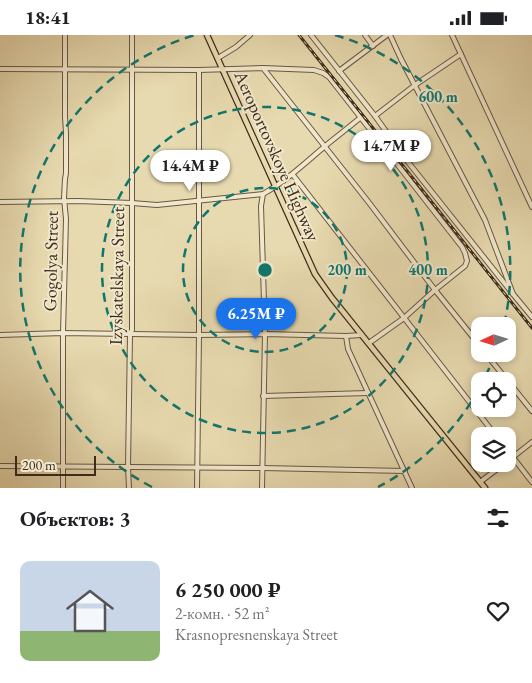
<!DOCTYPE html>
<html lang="ru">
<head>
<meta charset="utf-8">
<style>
	body { margin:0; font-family:"EB Garamond",serif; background:#f6f6f6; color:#202124; height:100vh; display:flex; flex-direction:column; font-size:19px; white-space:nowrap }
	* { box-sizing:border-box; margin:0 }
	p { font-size:16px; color:#757577 }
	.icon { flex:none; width:28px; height:28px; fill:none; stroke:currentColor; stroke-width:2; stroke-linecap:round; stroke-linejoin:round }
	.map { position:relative; height:453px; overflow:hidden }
	.drawer { display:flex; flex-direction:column; background:#fff; flex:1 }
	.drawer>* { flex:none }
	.needle { width:32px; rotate:266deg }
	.buttons { position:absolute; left:471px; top:282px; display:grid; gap:10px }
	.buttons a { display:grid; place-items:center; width:45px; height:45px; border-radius:10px; background:#fff; box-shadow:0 2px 8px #0003; font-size:25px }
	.scale { position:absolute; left:15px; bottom:12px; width:81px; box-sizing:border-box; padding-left:5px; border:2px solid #3e2c1b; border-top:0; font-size:14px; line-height:18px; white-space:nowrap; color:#3e2c1b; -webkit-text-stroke:4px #f0e7cc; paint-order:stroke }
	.price { position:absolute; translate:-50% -42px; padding:0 11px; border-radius:18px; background:#fff; color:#222; font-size:16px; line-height:32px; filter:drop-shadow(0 1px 2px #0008) }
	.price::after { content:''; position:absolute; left:50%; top:30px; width:15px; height:11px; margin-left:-8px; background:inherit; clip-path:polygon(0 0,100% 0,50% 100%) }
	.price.current { background:#1a73e8; color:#fff }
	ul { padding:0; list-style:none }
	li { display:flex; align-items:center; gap:15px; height:125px; padding:0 20px }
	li+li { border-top:1px solid #e0e0e0 }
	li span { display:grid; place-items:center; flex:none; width:140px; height:100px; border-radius:10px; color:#555 }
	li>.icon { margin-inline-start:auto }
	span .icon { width:60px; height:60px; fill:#fffc; stroke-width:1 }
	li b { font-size:21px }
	h2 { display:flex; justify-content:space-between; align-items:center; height:60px; padding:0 20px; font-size:21px }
	.status { display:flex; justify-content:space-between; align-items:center; height:35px; padding:0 25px; background:#fff; direction:ltr }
	.status svg { height:14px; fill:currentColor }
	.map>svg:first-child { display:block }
</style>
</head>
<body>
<div class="status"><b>18:41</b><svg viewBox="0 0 49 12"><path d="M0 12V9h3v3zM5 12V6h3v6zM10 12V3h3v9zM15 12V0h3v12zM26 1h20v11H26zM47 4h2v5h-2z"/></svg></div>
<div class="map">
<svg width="532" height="453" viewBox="0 0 532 453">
	<rect width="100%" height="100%" fill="#e8dab0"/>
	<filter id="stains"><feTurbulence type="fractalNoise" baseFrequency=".004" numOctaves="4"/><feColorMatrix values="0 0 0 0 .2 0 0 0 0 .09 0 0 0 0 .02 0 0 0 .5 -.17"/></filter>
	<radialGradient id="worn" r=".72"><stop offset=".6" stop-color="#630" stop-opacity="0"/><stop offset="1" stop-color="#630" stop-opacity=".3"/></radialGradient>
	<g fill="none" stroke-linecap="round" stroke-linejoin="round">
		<defs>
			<g id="minor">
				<path d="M311 0 375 81 408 127 513 259"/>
				<path d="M365 0 373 11"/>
				<path d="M390 0 401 24 485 185 513 259 532 282"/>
				<path d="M452 0 532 172"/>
				<path d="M218 23 236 12 250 0"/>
				<path d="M263 33 314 35 323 38 329 42 462 212 465 218 467 226 465 231 435 255 404 283 369 308"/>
				<path d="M0 34 199 35 263 33 370 169 435 255 480 311"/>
				<path d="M339 36 387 0"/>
				<path d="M375 81 415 50 461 19"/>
				<path d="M293 140 496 401"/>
				<path d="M0 167 78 166 132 168 157 170 263 159C286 146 304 129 324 112 336 102 348 93 360 83"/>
				<path d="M0 300 63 298 199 300 265 299 346 301 362 300"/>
				<path d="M346 301 348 314 412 453"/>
				<path d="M486 319 532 376"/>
				<path d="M263 361 368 358"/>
				<path d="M508 416 532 447"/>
				<path d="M508 426 532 407"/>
				<path d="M0 431 262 433 405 436"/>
				<path d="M480 447 504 429"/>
				<path d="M63 453V298L66 184 64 163 65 144 66 138V97L65 82V0"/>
				<path d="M129 453 128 432 130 299 132 295V0"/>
				<path d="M197 453 199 300V35"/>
				<path d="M262 453 265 299 261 171 263 159"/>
			</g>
			<path id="major" d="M207 0 315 239 332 263 485 453"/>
		</defs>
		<use href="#minor" stroke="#685840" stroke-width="6"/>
		<use href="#major" stroke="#3e2c1b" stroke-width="7"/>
		<use href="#minor" stroke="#f0e7cc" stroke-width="4"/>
		<use href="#major" stroke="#e8dab0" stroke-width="4.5"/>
		<defs>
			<path id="rail" d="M299 0 532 293"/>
		</defs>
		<use href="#rail" stroke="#3e2c1b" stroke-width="3"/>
		<use href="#rail" stroke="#f0e7cc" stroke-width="1" stroke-dasharray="4" stroke-linecap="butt"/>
	</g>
	<g fill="none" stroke="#0f766e" stroke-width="2.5" stroke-dasharray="9 6">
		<circle cx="265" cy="235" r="82"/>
		<circle cx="265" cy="235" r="163"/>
		<path d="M495 319A245 245 0 0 1 483 346M479 354A245 245 0 0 1 378 452M152 452A245 245 0 0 1 195 0M335 0A245 245 0 0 1 504 290"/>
	</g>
	<g text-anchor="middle" stroke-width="4" stroke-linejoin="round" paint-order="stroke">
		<g font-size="18" fill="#3e2c1b" stroke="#f0e7cc">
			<text transform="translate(277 121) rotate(66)" y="6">Aeroportovskoye Highway</text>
			<text transform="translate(51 226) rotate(-89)" y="6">Gogolya Street</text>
			<text transform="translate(117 241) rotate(-89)" y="6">Izyskatelskaya Street</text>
		</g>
	</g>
	<circle cx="265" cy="235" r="8" fill="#0f766e" stroke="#f0e7cc" stroke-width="2.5"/>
	<g font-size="15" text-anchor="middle" font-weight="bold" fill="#0f766e" stroke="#f0e7cc" stroke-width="4" stroke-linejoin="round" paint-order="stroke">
		<text x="438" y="67">600 m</text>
		<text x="347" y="240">200 m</text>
		<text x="428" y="240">400 m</text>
	</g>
	<rect width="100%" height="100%" filter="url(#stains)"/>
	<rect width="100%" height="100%" fill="url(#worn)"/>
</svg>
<div class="buttons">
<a><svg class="needle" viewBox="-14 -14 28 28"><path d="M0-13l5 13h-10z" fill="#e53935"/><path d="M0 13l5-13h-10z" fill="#757577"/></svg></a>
<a><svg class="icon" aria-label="locate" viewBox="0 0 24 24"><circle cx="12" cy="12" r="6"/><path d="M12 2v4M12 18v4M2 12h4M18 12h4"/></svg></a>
<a><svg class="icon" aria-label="layers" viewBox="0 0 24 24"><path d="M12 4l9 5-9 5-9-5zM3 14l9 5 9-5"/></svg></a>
</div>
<div class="scale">200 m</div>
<b class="price" style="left:391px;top:137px">14.7M ₽</b>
<b class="price" style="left:190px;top:157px">14.4M ₽</b>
<b class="price current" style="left:256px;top:305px">6.25M ₽</b>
</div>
<section class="drawer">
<h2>Объектов: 3<svg class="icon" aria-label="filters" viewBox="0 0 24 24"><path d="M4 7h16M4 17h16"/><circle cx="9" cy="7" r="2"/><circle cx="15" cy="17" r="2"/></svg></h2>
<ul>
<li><span style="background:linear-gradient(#c9d6e8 70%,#8fb573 0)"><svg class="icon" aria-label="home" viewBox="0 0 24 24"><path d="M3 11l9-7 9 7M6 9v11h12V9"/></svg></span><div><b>6 250 000 ₽</b><p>2-комн. · 52 m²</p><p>Krasnopresnenskaya Street</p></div><svg class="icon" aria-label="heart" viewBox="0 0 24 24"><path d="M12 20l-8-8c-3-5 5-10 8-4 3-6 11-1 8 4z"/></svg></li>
</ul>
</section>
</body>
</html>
